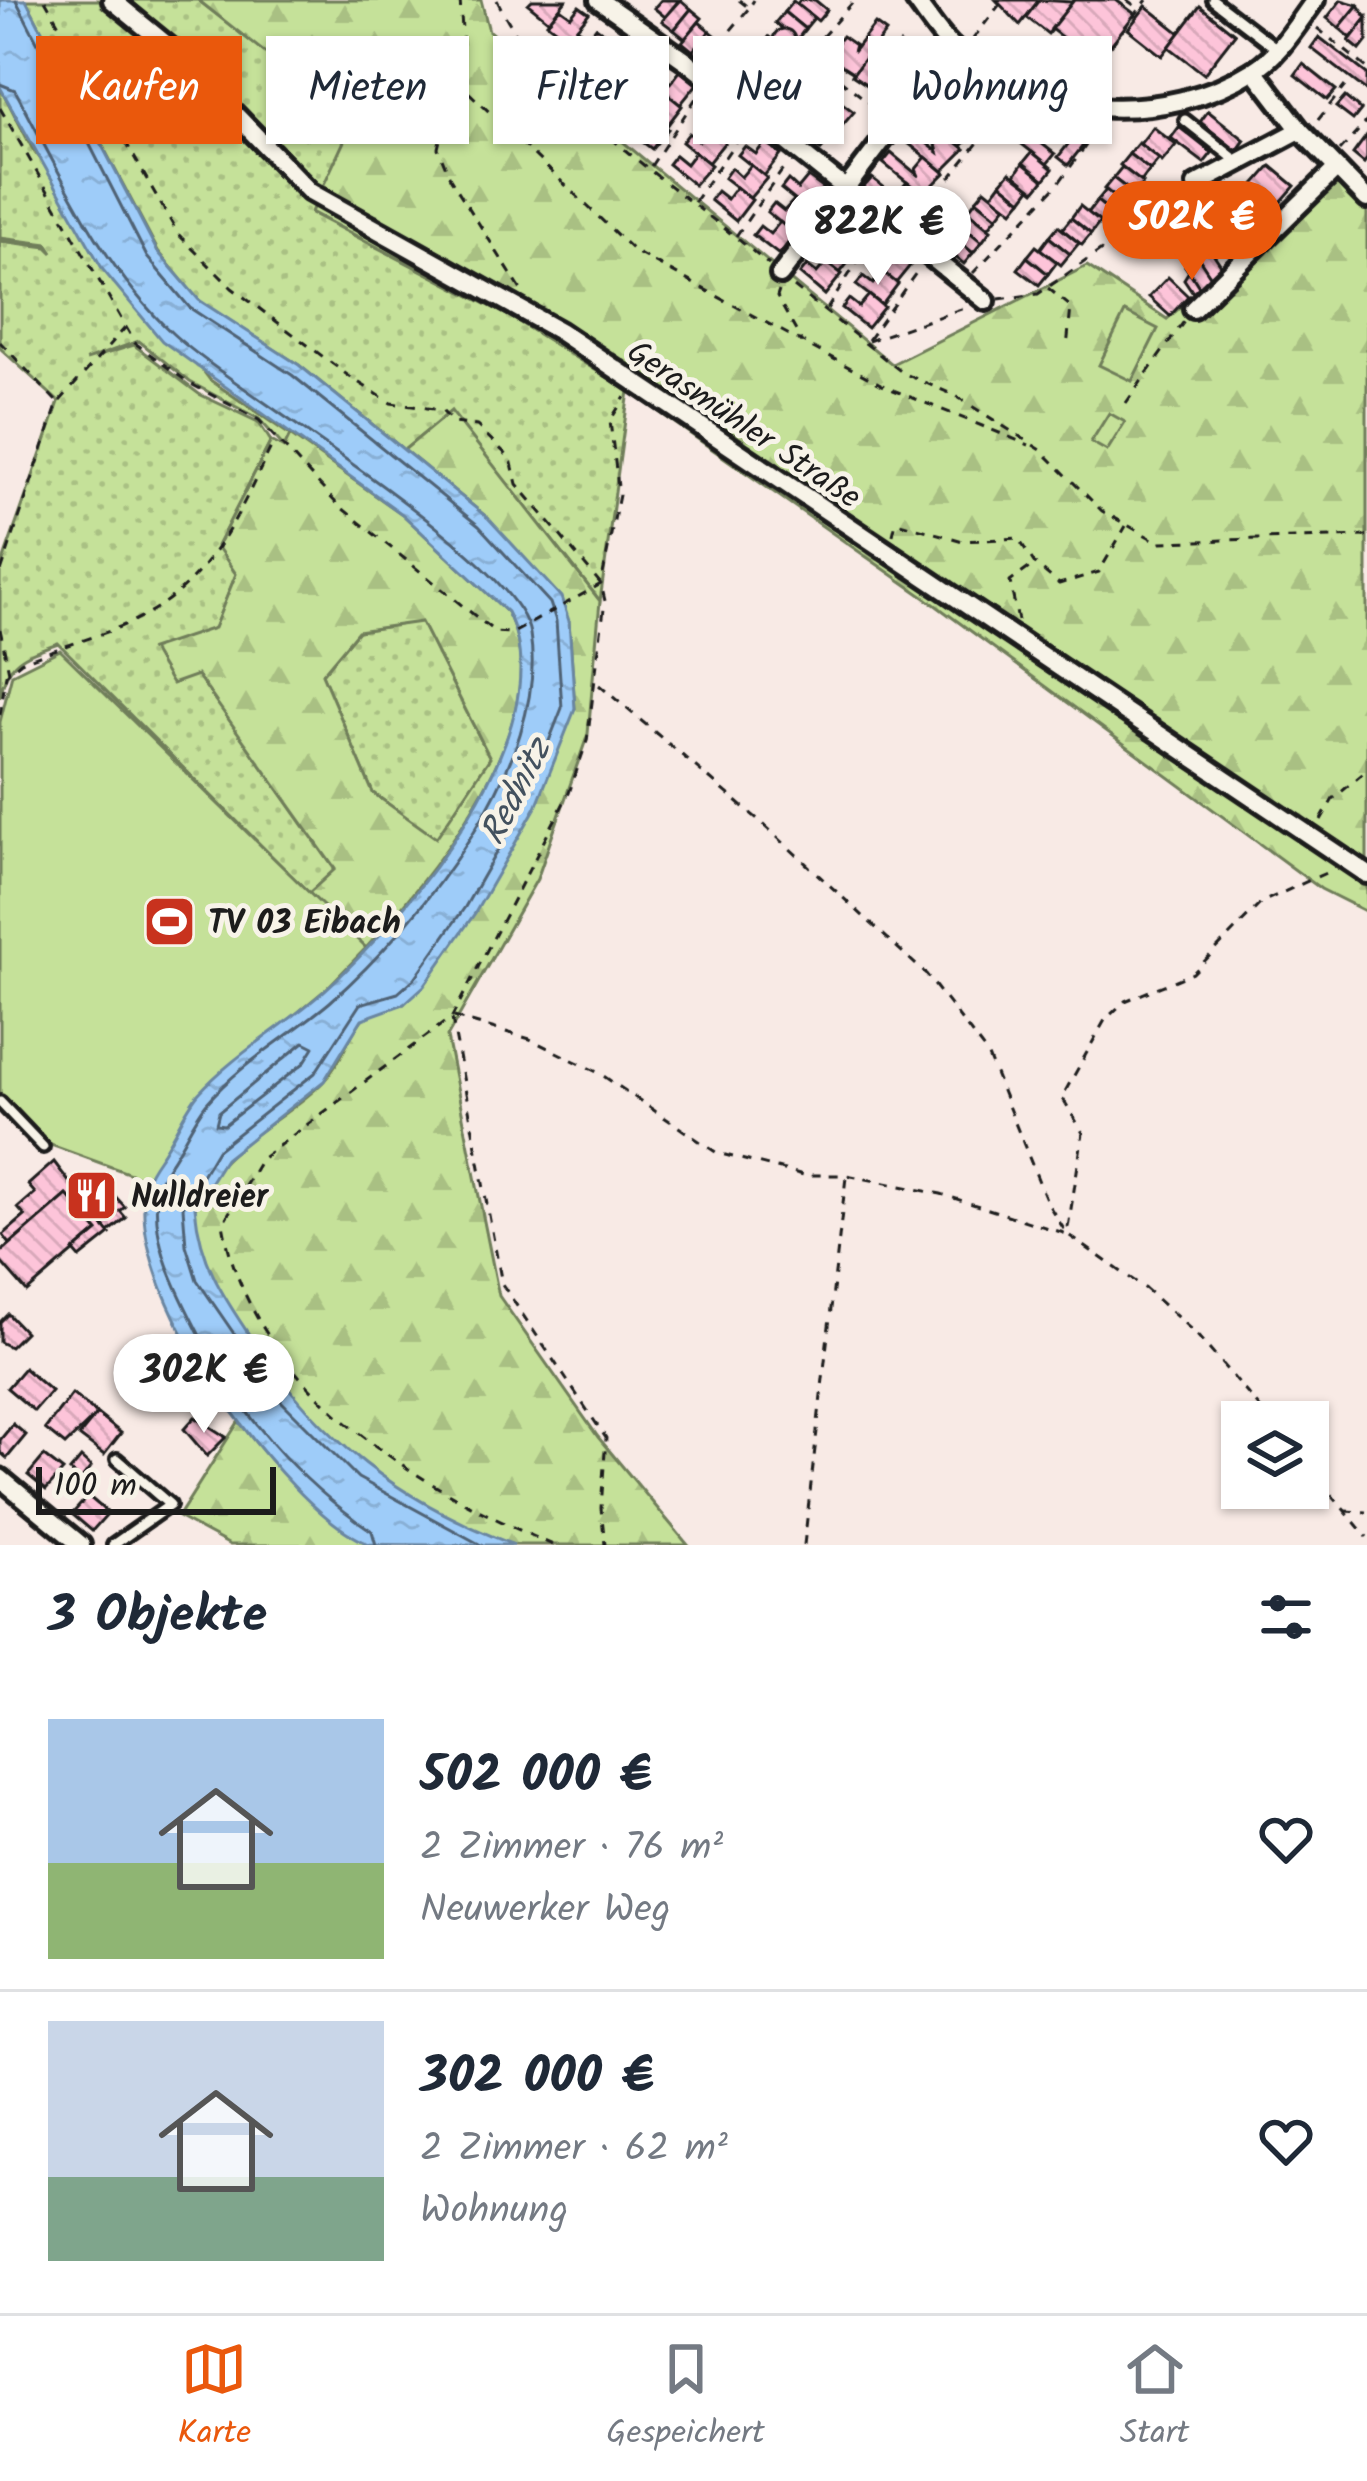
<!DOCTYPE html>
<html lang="de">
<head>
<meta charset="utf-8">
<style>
	body { margin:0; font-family:Kalam,sans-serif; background:#f2f2f3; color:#1f2937; height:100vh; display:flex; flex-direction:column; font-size:45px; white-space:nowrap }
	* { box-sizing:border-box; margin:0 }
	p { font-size:39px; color:#747a83 }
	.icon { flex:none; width:66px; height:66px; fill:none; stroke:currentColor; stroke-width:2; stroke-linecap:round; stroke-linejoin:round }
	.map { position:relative; height:1545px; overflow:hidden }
	.sheet { display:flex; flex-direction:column; background:#fff; flex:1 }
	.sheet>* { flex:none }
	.top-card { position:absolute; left:36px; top:36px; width:1296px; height:108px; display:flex; gap:24px }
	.buttons { position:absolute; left:1221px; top:1401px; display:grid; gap:24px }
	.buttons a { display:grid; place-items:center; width:108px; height:108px; border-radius:0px; background:#fff; box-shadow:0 3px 9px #0004; font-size:60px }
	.scale { position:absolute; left:36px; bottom:30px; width:240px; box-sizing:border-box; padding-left:12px; border:6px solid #1c1c1c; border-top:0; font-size:33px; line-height:42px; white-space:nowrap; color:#1c1c1c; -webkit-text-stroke:9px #f7f3e8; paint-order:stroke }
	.price { position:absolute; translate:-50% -102px; padding:0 27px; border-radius:42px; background:#fff; color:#222; font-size:39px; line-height:78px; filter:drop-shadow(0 3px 6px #0008) }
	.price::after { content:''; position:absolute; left:50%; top:72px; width:36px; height:27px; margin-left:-18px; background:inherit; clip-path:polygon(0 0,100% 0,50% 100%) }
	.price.selected { background:#ea580c; color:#fff }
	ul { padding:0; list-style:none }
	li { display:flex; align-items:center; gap:36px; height:300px; padding:0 48px }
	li+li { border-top:3px solid #e0e1e3 }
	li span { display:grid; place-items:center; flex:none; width:336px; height:240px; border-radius:0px; color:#555 }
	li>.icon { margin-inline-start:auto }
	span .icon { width:144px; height:144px; fill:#fffc; stroke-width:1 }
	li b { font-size:51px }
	h2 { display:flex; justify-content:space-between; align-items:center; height:144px; padding:0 48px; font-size:51px }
	.tag { padding:0 42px; border-radius:0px; background:#fff; box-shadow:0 3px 9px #0004; font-size:42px; line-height:108px }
	.tag.selected { background:#ea580c; color:#fff }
	.tabs { display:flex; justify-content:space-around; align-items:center; height:168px; border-top:3px solid #e0e1e3; background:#fff; font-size:33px; color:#747a83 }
	.tabs a { display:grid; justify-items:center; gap:6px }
	.tabs .selected { color:#ea580c }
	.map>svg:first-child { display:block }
</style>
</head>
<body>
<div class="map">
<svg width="1367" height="1545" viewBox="0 0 1367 1545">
	<defs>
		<pattern id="grass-dots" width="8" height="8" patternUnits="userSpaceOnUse" patternTransform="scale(3)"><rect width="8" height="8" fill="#c5e199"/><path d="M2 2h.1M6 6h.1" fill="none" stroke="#a9c083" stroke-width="1.8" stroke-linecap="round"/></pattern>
		<pattern id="forest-firs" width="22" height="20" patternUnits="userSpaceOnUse" patternTransform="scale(3)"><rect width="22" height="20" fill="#c5e199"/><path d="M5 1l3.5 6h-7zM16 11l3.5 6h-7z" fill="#a9c083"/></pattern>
		<pattern id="water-ripples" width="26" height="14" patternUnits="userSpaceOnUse" patternTransform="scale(3)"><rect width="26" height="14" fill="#9eccf9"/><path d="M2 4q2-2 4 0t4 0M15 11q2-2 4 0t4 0" fill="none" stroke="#88afd5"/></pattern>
		<pattern id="building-back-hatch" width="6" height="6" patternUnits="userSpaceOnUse" patternTransform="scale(3)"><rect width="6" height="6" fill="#fdc4d9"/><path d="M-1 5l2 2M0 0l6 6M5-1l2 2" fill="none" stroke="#d8a8ba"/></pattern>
	</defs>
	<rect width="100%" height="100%" fill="#f8eae5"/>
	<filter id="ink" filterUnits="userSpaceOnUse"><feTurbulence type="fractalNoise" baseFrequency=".00833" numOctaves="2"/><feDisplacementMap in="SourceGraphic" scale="24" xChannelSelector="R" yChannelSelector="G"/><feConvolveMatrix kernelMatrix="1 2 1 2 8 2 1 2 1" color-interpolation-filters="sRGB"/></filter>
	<g filter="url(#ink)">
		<g fill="url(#grass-dots)" stroke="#707e5a" stroke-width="3">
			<path d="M26 0H198L354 122 311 213 511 317 629 391 600 601 451 412 404 450 299 365 199 301 158 251Z"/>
			<path d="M0 87 32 148 210 380 290 435 285 448 259 419 190 382 139 341 86 360 134 345 199 394 258 422 271 441 218 545 236 574 214 629 152 650 197 674 335 870 309 893 58 643C24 655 7 660 0 697V570L59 402 0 348V241L47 247 53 253 47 244 0 238Z"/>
			<path d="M421 621 490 758 436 839 373 793 322 674 358 631Z"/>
		</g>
		<g fill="url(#forest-firs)" stroke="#707e5a" stroke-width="3" fill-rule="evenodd">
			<path d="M198 0H481L489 31 892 364 1087 266 1167 319 1327 176 1367 209V912L1321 889 934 604 629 391 511 317 311 212 353 122Z"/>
			<path d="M451 411 600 601 588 734 537 879 447 1037 499 1296 598 1437 688 1545C639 1545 560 1545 514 1545 473 1537 392 1490 360 1464 308 1421 182 1280 195 1209 206 1154 288 1119 323 1082 343 1062 349 1031 368 1013L404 1004 575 709 569 621 488 518 404 450Z"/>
			<path d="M290 435 402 514 507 612C562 718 433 874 366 948L309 893 335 869 197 675 172 684 151 649 214 628 236 574 217 546 271 441 284 448ZM421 622 490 758 436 838 373 793 322 674 358 631Z"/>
			<path d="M239 1421C275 1470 320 1514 372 1545H230L178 1517Z"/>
		</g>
		<g fill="#c5e199" stroke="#707e5a" stroke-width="3">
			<path d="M1125 312 1158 329 1132 381 1099 365Z"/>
			<path d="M1109 413 1125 422 1107 451 1091 442Z"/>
			<path d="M60 650 366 948 325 990 198 1095 147 1180 34 1139 0 1108V722L12 674Z"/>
		</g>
		<path fill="url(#water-ripples)" stroke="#6a86a1" stroke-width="3" d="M0 0H26L157 251 199 300 299 365 488 518 561 597 569 621 575 709 536 807 475 913 424 986 404 1004 362 1019 324 1081 225 1159 195 1207C200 1262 222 1295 252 1339 322 1442 398 1500 514 1545 483 1545 394 1545 369 1544 321 1525 263 1454 233 1413 192 1358 129 1252 147 1180 149 1170 160 1158 165 1149 176 1132 185 1110 198 1094 233 1055 285 1026 324 991 405 918 567 727 507 612L402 514 162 341 103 270 0 87Z"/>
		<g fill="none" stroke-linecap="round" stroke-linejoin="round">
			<g stroke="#506274" stroke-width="3">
				<path d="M16 0 147 257 190 308 292 375 479 526 550 603 556 621 562 708 525 802 465 907 415 978 398 993 360 1004 315 1073 217 1150 183 1207 186 1245 197 1280 279 1399 358 1478 481 1545"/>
				<path d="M0 84 15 90C60 173 103 269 173 334 239 395 518 557 530 634 551 760 419 924 330 1002 291 1035 239 1064 206 1104 195 1118 187 1136 177 1152 172 1162 161 1174 159 1185 148 1235 174 1285 196 1328 236 1410 296 1480 372 1531L376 1545"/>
				<path d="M304 1042 314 1047 304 1063 224 1125 216 1124 219 1112Z"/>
			</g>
		</g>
		<g fill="url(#building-back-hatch)" stroke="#1c1c1c" stroke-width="3">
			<path d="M532 0H566L549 21 528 4Z"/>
			<path d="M661 0H679L665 17 654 8Z"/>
			<path d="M681 0 691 9 674 30 662 21Z"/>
			<path d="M800 0H815L827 10 818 21 797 4Z"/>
			<path d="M996 0H1039L1020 25Z"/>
			<path d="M1039 0 1073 2 1048 34 1026 17Z"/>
			<path d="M1116 0 1135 14 1096 64 1051 29 1074 0Z"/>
			<path d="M1341 0 1358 5 1339 28 1327 18Z"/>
			<path d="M793 1 814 18 805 29 784 12Z"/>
			<path d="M1358 5 1367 18 1351 38 1339 28Z"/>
			<path d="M579 6 589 13 568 39 547 23 560 8 571 16Z"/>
			<path d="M1146 6 1180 33 1162 56 1128 29Z"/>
			<path d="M1200 6 1235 34 1204 74 1169 47Z"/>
			<path d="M691 9 702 18 685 39 674 30Z"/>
			<path d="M784 12 805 29 797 40 775 23Z"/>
			<path d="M1367 18V41L1360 50 1349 41Z"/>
			<path d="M699 22 710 31 693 51 682 42Z"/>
			<path d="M875 24 886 32 854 73 827 56 842 36 855 45 853 52Z"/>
			<path d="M596 27 606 34 585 60 565 44 577 28 588 37Z"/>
			<circle cx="784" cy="40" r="11"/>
			<path d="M710 31 721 40 704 61 693 51Z"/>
			<path d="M769 37 790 54 781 65 760 49Z"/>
			<path d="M1319 37 1367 74V91L1311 48Z"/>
			<path d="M900 44 910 52 878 92 852 75 867 55 879 65 878 72Z"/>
			<path d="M613 48 623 56 602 82 581 65 593 50 605 59Z"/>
			<path d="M760 49 781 65 772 76 751 60Z"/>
			<path d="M745 55 767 72 758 83 736 66Z"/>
			<path d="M1303 64 1336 90 1327 100 1295 75Z"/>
			<path d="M736 66 758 83 749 95 727 77Z"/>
			<path d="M630 69 640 77 619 103 598 87 610 71 622 80Z"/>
			<path d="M680 71 697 84 680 105 654 84 661 75 671 83Z"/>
			<path d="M666 93 682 106 666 127 640 106 647 98 657 105Z"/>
			<path d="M786 93 798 103 796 110 810 93 820 101 796 130 770 113Z"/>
			<path d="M1345 97 1361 110 1353 120 1336 107Z"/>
			<path d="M842 103 854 112 821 150 794 133 810 113 822 123 821 130Z"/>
			<path d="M930 105 958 128 955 121 965 109 984 124 962 146 922 115Z"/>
			<path d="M723 107 739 120 723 140 696 119 703 110 714 118Z"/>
			<path d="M1208 111 1245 140 1237 151 1200 122Z"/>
			<path d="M652 116 668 129 652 149 625 129 633 120 643 128Z"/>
			<path d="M1017 124 1055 154 1047 164 1009 134Z"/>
			<path d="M1153 127 1176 145 1162 162 1140 144Z"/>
			<path d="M1179 127 1212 153 1204 163 1171 138Z"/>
			<path d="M709 129 725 142 708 163 682 142 689 133 699 141Z"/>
			<path d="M910 130 938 152 936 145 945 133 965 149 943 171 903 139Z"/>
			<path d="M1079 130 1089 138 1068 165 1058 157Z"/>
			<path d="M1367 135V159L1364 163 1353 154Z"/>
			<path d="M765 142 781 155 764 176 738 155 745 146 756 154Z"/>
			<path d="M1138 143 1159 159 1150 170 1129 154Z"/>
			<path d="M695 152 711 165 694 185 668 164 675 155 686 164Z"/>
			<path d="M1032 152 1053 169 1044 180 1023 163Z"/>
			<path d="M891 153 919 176 916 169 926 157 945 173 923 195 883 163Z"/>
			<path d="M1129 154 1150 170 1141 182 1120 165Z"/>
			<path d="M1023 163 1044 180 1035 191 1015 175Z"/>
			<path d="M751 165 767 178 750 198 724 178 731 168 741 177Z"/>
			<path d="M1271 166 1295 186 1273 211 1249 191Z"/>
			<path d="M1122 167 1143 183 1134 194 1113 178Z"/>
			<path d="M1010 172 1031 188 1022 200 1001 183Z"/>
			<path d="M808 177 824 189 807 210 781 189 788 180 798 189Z"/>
			<path d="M872 178 900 200 897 194 907 182 926 197 903 220 863 188Z"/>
			<path d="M1113 178 1134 194 1125 205 1104 189Z"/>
			<path d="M1001 183 1022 200 1013 211 992 195Z"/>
			<path d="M736 187 752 200 736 221 710 200 717 191 727 199Z"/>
			<path d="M985 189 1006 206 997 217 976 200Z"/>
			<path d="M1106 190 1127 207 1118 218 1097 201Z"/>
			<path d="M794 200 809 212 793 233 767 212 774 203 784 211Z"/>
			<path d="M976 200 997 217 988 228 968 211Z"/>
			<path d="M1097 201 1118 218 1109 229 1088 213Z"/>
			<path d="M1080 206 1100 222 1091 234 1071 218Z"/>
			<path d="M970 213 991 230 982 242 961 225Z"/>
			<path d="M855 217 870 229 854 250 828 229 835 220 846 228Z"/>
			<path d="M1071 218 1091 234 1082 245 1062 229Z"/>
			<path d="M780 222 795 234 779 255 753 235 760 226 770 234Z"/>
			<path d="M961 225 982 242 973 253 952 236Z"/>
			<path d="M1058 226 1079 243 1070 254 1049 237Z"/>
			<path d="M952 236 973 253 964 264 943 247Z"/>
			<path d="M1049 237 1070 254 1061 265 1040 249Z"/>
			<path d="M841 239 856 252 840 273 814 252 821 242 831 251Z"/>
			<path d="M1036 246 1057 262 1048 274 1027 257Z"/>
			<path d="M1208 246 1223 268 1210 276 1196 254Z"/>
			<path d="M897 250 913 262 896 283 870 262 877 254 887 261Z"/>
			<path d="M1027 257 1048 274 1039 285 1018 269Z"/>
			<path d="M1198 257 1213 280 1200 288 1185 266Z"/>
			<path d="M826 262 842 274 825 295 800 274 807 265 817 273Z"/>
			<path d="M1189 271 1201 290 1194 294 1184 279Z"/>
			<path d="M883 272 898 284 882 305 856 285 863 276 873 284Z"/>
			<path d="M1168 277 1188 296 1170 316 1149 297Z"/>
			<path d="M869 295 884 307 867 328 842 308 849 299 859 307Z"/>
			<path d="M54 1162 95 1216 89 1221 67 1195 10 1244 3 1235 25 1216 18 1208 35 1193 28 1185Z"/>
			<path d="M104 1184 125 1207 120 1211 126 1218 109 1232 82 1201Z"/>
			<path d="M67 1195 98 1231 27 1292 0 1261V1253Z"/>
			<path d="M95 1216 110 1234 80 1258 74 1251 98 1231 89 1221Z"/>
			<path d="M8 1314 25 1332 10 1347 0 1342V1322Z"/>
			<path d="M24 1368 51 1391 34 1411 7 1388Z"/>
			<path d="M72 1394 97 1414 65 1445 45 1429Z"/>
			<path d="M97 1414 121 1433 104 1455 79 1436Z"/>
			<path d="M195 1417 226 1437 207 1456 184 1429Z"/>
			<path d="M13 1424 26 1435 7 1458 0 1452V1440Z"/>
			<path d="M44 1456 63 1471 46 1490 28 1475Z"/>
			<path d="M81 1458 91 1467 81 1480 70 1471Z"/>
			<path d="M88 1496 108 1513 92 1531 72 1514Z"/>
		</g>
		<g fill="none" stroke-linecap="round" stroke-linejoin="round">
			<defs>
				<g id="lane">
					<path d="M1213 0 1277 49"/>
					<path d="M1185 120 1237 161"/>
					<path d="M0 1102 43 1147"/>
					<path d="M113 1545 170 1505 117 1459"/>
				</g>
				<g id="street">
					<path d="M112 0 173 50 310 192 559 331 1367 874"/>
					<path d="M599 0 686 61 986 301"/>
					<path d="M915 0C928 17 940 37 956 51 1035 120 1166 126 1254 70 1280 54 1297 24 1315 0"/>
					<path d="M1254 70 1300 130 1367 199"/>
					<path d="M1196 185 1300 130"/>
					<path d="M780 275 953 48"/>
					<path d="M1193 309 1336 169"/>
					<path d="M0 1478 81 1545"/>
				</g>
			</defs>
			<use href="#lane" stroke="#1c1c1c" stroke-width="18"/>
			<use href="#street" stroke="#1c1c1c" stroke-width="26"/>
			<g stroke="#1c1c1c" stroke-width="3" stroke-dasharray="9 9" stroke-linecap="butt">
				<path d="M45 0 178 234 232 288 350 377 391 403 441 410 454 423 477 426 511 459 517 484 601 584 605 601 587 741 569 793 452 1017 261 1159 223 1223C250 1384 414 1486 553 1545"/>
				<path d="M460 0 463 45 438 148 450 178 521 290"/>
				<path d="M497 0C552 113 677 185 769 265"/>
				<path d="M739 0 749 8 754 0"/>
				<path d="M1127 0 1138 8"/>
				<path d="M1317 28 1367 68"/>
				<path d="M973 39 1000 4"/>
				<path d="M811 57 884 114"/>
				<path d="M708 58 749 8"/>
				<path d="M456 80 635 252 886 387 1029 445"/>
				<path d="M1077 88 1147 0"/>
				<path d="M762 104 855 0"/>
				<path d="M0 108 135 343 189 383 259 420 337 504 495 632 513 633 601 584 619 495 610 421 625 397"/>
				<path d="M1318 120 1345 86"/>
				<path d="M608 129 651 76 655 59"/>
				<path d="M1340 151 1367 121"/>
				<path d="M651 166 698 95"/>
				<path d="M694 202 743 131"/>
				<path d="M916 221 1011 101"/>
				<path d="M736 236 786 165"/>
				<path d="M973 273 1058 184 1103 122"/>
				<path d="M794 287 903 373 956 396 1041 450 1102 511 1158 542 1367 536"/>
				<path d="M1048 288 1071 307 1067 348"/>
				<path d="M779 291 777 297 801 340"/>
				<path d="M999 299 1038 294 1181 195"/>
				<path d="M827 309 874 236"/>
				<path d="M868 340 918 270"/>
				<path d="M868 341 967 307"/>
				<path d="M0 342 58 403 0 575"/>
				<path d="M60 401 125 328"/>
				<path d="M1126 403 1185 320"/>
				<path d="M893 535 896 522 963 541 1018 538 1035 564 1059 584 1099 572 1126 526"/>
				<path d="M1018 621 1010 582 1033 565"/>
				<path d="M0 629 9 672"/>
				<path d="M599 685 761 822 926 974 987 1054 1048 1204 1067 1234 1146 1289 1196 1334 1272 1422"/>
				<path d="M0 715 6 675 21 662C65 644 119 633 158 607 218 568 243 504 273 443"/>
				<path d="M1321 820 1333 799 1367 770"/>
				<path d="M454 1017 530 1039 599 1073 717 1153 804 1175H846L941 1194 1067 1234 1083 1133 1062 1097 1105 1020 1125 1001 1193 973 1262 902 1330 871"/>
				<path d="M452 1019 502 1284 606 1438 601 1508 605 1545"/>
				<path d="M1308 1467 1367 1537"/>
				<path d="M1345 1511 1367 1512"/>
				<path d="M804 1545 846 1177"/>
			</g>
			<use href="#lane" stroke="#f7f3e8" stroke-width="9"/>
			<use href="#street" stroke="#f7f3e8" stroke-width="16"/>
		</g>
	</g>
	<defs>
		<symbol id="stadium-square" viewBox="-11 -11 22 22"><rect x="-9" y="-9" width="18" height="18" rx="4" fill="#c8321e" stroke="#f7f3e8"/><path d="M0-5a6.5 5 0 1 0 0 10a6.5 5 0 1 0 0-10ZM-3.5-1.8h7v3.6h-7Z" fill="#fff"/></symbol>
		<symbol id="restaurant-square" viewBox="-11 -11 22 22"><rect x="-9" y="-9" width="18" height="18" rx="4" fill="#c8321e" stroke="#f7f3e8"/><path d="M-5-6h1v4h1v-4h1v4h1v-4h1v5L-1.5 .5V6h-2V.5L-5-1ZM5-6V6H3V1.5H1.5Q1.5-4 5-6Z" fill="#fff"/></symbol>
	</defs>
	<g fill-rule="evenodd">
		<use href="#stadium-square" x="140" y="892" width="59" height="59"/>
		<use href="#restaurant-square" x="62" y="1166" width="59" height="59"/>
	</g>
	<g text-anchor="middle" stroke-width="10" stroke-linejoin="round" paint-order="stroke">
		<g font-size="33" fill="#1c1c1c" stroke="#f7f3e8">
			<text transform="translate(745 423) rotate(34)" y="12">Gerasmühler Straße</text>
		</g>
		<g font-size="33" font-weight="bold" fill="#1c1c1c" stroke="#f7f3e8" text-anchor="start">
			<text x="208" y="933">TV 03 Eibach</text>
			<text x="131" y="1207">Nulldreier</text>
		</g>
		<g font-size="36" font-style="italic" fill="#43515e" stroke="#f7f3e8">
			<text transform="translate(514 791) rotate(-63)" y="13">Rednitz</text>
		</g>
	</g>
</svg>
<div class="buttons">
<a><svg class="icon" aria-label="layers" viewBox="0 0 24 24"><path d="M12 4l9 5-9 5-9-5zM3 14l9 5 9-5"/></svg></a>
</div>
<div class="scale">100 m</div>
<b class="price selected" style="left:1192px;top:283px">502K €</b>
<b class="price" style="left:878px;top:288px">822K €</b>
<b class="price" style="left:204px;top:1436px">302K €</b>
<div class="top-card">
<a class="tag selected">Kaufen</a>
<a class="tag">Mieten</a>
<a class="tag">Filter</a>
<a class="tag">Neu</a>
<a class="tag">Wohnung</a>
</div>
</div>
<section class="sheet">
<h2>3 Objekte<svg class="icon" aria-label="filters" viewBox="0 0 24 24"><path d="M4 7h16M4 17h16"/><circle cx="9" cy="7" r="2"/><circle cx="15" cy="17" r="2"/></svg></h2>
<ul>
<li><span style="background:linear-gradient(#a9c7e8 60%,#8fb573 0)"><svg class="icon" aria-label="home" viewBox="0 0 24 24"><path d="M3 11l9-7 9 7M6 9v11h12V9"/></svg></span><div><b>502 000 €</b><p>2 Zimmer · 76 m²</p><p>Neuwerker Weg</p></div><svg class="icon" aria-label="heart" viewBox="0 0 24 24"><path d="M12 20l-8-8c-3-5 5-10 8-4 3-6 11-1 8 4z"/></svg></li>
<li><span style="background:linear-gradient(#c9d6e8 65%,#7fa58c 0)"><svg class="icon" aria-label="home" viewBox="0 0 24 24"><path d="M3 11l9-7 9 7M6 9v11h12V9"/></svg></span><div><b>302 000 €</b><p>2 Zimmer · 62 m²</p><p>Wohnung</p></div><svg class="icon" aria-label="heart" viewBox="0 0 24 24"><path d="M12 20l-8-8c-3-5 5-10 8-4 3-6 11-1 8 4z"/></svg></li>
</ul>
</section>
<nav class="tabs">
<a class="selected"><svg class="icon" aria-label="map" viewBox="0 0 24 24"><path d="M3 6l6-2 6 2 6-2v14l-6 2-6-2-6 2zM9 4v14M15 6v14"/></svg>Karte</a>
<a><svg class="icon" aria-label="saved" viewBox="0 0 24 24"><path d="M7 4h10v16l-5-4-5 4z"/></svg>Gespeichert</a>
<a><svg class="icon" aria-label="home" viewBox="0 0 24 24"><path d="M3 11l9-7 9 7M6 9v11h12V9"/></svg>Start</a>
</nav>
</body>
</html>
